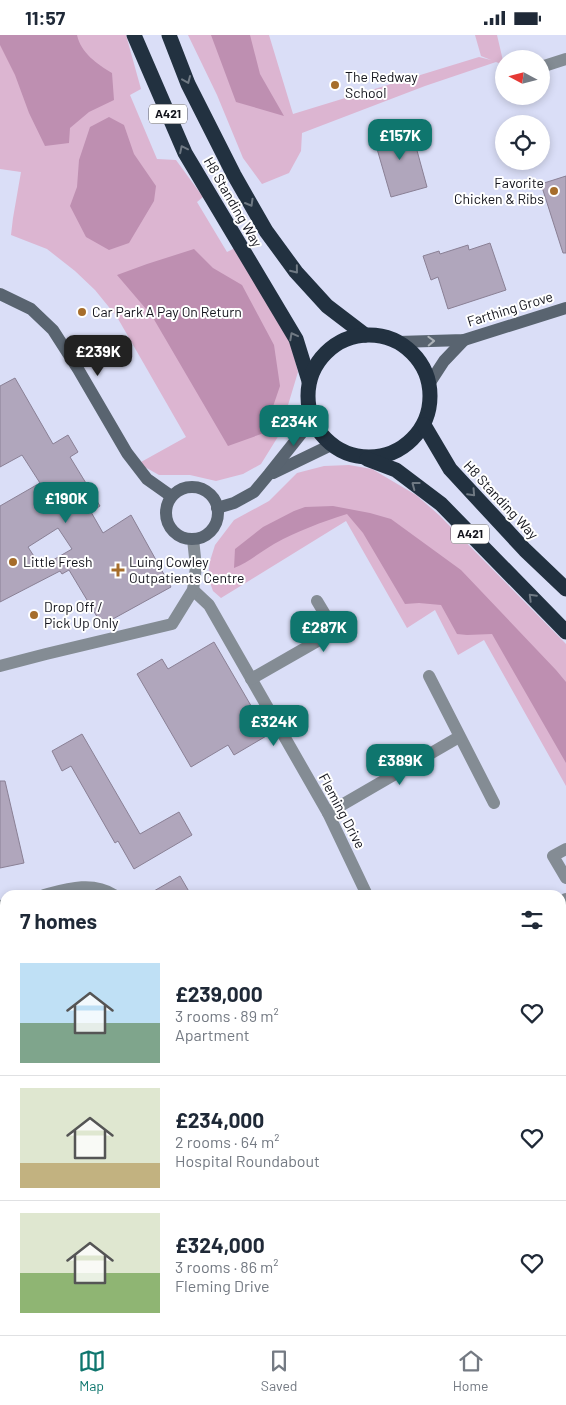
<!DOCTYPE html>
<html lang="en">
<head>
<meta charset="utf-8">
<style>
	body { margin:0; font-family:Barlow,sans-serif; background:#f6f6f7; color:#1f2937; height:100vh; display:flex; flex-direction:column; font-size:19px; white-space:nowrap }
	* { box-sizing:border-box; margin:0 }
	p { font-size:16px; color:#747a83 }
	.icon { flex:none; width:28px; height:28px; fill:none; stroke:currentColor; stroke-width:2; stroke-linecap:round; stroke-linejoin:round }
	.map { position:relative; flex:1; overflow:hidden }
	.sheet { position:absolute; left:0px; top:855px; width:566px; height:445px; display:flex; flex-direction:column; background:#fff; border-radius:15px 15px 0 0; box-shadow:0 2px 8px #0003 }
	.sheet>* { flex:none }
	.needle { width:32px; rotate:277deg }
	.buttons { position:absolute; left:495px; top:15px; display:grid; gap:10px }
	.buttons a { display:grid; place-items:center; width:55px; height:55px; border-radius:50%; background:#fff; box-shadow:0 2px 8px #0003; font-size:25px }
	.price { position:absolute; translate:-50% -42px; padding:0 11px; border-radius:10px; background:#0f766e; color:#fff; font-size:16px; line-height:32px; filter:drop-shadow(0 1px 2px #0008) }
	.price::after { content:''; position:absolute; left:50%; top:30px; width:15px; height:11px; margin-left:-8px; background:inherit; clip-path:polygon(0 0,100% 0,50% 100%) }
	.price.selected { background:#222; color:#fff }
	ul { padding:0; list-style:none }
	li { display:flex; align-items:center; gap:15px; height:125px; padding:0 20px }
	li+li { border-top:1px solid #e0e1e3 }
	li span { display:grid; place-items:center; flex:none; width:140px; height:100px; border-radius:0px; color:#555 }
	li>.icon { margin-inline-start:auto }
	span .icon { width:60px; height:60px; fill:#fffc; stroke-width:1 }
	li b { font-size:21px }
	h2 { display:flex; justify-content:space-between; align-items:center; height:60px; padding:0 20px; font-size:21px }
	.status { display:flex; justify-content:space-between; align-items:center; height:35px; padding:0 25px; background:#fff; direction:ltr }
	.status svg { height:14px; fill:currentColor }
	.tabs { display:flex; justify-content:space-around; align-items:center; height:70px; border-top:1px solid #e0e1e3; background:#fff; font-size:14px; color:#747a83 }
	.tabs a { display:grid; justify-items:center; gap:2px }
	.tabs .selected { color:#0f766e }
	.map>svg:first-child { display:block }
</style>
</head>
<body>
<div class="status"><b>11:57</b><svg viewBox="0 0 49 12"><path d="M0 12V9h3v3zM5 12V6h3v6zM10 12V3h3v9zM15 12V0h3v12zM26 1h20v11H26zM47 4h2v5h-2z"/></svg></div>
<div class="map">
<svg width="566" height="1300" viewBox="0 0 566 1300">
	<rect width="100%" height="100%" fill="#dadef7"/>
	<g fill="#dcb5d1">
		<path d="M0 0H126L141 54 130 60 157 124 176 125 203 162 197 167 227 217 235 213 290 306 298 337 279 400 261 429 243 439 216 446 190 440H159L143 431 141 427 186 402 117 282 95 255 75 236 47 214 11 200 13 183 21 137 0 134Z"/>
		<path d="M188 0H269L293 79 479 22 491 25 481 21 475 0H497L504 30 496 27 425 51 302 98 301 116 289 138 262 149 243 123 217 60Z"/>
		<path d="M349 430 372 434 416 460 439 480 566 609V751L484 605 458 620 435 575 407 593 346 486 221 563 213 556 208 542 210 526 215 510 234 485 269 466 297 438 324 431Z"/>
		<path d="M566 1025V1138L561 1141V1027Z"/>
		<path d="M5 1157V1289L0 1290V1158Z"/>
		<path d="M566 1182V1287L561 1289V1185Z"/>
		<path d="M133 1295H347L349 1300H105Z"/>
		<path d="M375 1295H550L542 1300H375Z"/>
	</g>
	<g fill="#be8fb1">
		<path d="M0 0H77C81 18 97 29 112 38L114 65 89 77 70 93 69 108 45 111 29 78 15 40 0 10Z"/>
		<path d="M211 0H250L260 39 284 81 236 67Z"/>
		<path d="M109 82 124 90 134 119 156 151 154 166 129 208 109 215 86 202 70 171 77 152 79 125 90 92Z"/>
		<path d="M194 214 213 233 242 250 274 310 280 351 264 398 228 411 152 281 117 240 147 229Z"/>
		<path d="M333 471 370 478 391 484 461 535 556 635 566 647V728L492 599 467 600 457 599 441 570 419 568 405 569 363 498 347 479C322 487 297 496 274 509 260 517 249 527 234 533L235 514 263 492 294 476 305 472Z"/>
		<path d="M566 1052V1118L561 1119V1057Z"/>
		<path d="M5 1184V1257L0 1258V1185Z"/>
		<path d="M259 1295H338L341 1300H249Z"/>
		<path d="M411 1295H472L470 1300H416Z"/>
	</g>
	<g fill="#b0a6bc" stroke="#8a8095" fill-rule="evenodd">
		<path d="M410 90 427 152 391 162 373 100Z"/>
		<path d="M566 141V218H563L541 149Z"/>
		<path d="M490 208 506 255 448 274 438 242 431 245 423 221 439 216 440 219 468 210 469 215Z"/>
		<path d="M15 343 53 409 68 400 78 417 70 422 100 471 91 477 103 498 131 480 171 552 102 590 69 535 62 539 60 536 0 567V471L40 448 22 420 0 432V351ZM58 493 72 514 41 532 28 512Z"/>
		<path d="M214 607 268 700 234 720 228 710 191 732 137 639 162 624 168 634Z"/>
		<path d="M82 699 140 799 179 777 192 800 134 834 118 806 115 808 71 731 62 736 52 716Z"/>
		<path d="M0 746H5L24 828 0 833Z"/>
		<path d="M180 841 191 860H147Z"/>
	</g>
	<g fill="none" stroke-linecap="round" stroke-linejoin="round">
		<g stroke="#848c94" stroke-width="12">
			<path d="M541 32 566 24"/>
			<path d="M193 555 209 570 328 778 367 860"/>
			<path d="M0 631 46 619 172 589 193 555 196 532 193 504"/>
			<path d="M429 641 494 768"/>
			<path d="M251 644 335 596 317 566"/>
			<path d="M328 778 459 702"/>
			<path d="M566 814 553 821 566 843"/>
			<path d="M44 860C67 854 92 846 114 860"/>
			<path d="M561 867 566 864"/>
			<path d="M0 871 5 870"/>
			<path d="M561 958 566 955"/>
			<path d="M359 1295 360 1300"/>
		</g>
		<g stroke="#596470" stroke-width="12">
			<path d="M0 259 31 274 53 295 78 334 127 418 147 444 171 461"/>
			<path d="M398 307 464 305 566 273"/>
			<path d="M429 349 444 326 464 305"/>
			<path d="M273 438 331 410"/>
			<circle cx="192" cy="478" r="26"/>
			<path d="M217 473 234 468 254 457 269 439 312 385"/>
			<path d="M561 1160 566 1158"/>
			<path d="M0 1300 57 1295"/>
		</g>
		<g stroke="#223140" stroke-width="15">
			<path d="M134 0 185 118 296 304 309 346"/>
			<path d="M169 0 188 49 234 140 266 196 296 237 327 271 365 300"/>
			<circle cx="369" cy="361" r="61"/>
			<path d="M424 390 450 434 525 515 566 554"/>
			<path d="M367 424 396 435 441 469 566 597"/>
		</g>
	</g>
	<defs><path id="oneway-chevron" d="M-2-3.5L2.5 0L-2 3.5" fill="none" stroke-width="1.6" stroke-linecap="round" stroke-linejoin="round" transform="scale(1.25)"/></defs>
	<g stroke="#6f7983">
		<use href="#oneway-chevron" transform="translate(187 45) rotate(67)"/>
		<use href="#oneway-chevron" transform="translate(183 114) rotate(-116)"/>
		<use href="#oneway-chevron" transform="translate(250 168) rotate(60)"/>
		<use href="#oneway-chevron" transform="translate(295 235) rotate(51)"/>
		<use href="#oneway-chevron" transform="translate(293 301) rotate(-118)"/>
		<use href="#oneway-chevron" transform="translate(415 450) rotate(-143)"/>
		<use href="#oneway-chevron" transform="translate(472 458) rotate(47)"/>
		<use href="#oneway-chevron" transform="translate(532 562) rotate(-135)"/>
	</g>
	<use stroke="#acb2b8" href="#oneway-chevron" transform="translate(431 306) rotate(-2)"/>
	<g fill="#a66d2b" stroke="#fff" stroke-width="2">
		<circle cx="335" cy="50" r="5"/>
		<circle cx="554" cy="156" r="5"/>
		<circle cx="82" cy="277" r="5"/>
		<circle cx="13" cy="527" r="5"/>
		<path d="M115.5 527.5h5v5h5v5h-5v5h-5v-5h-5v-5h5z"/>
		<circle cx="34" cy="580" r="5"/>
	</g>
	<g text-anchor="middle" stroke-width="4" stroke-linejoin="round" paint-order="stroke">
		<g fill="#fff" stroke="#5a5a60" stroke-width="1">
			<rect x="149" y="69.5" width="38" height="19" rx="4"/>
			<rect x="451" y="489.5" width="38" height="19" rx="4"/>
		</g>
		<g font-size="12" font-weight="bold" fill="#13141c">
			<text x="168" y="83">A421</text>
			<text x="470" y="503">A421</text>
		</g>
		<g font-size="14" fill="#13141c" stroke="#fff" text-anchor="start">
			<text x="345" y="47">The Redway<tspan x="345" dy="16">School</tspan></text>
			<text x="544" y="153" text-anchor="end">Favorite<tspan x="544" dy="16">Chicken &amp; Ribs</tspan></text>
			<text x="92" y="282">Car Park A Pay On Return</text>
			<text x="23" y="532">Little Fresh</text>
			<text x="129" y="532">Luing Cowley<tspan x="129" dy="16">Outpatients Centre</tspan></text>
			<text x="44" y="577">Drop Off /<tspan x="44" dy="16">Pick Up Only</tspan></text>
		</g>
		<g font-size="14" fill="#13141c" stroke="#fff">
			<text transform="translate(233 167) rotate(60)" y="5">H8 Standing Way</text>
			<text transform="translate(510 274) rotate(-17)" y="5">Farthing Grove</text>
			<text transform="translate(501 465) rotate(47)" y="5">H8 Standing Way</text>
			<text transform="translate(342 776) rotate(62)" y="5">Fleming Drive</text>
		</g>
	</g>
</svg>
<div class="buttons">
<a><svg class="needle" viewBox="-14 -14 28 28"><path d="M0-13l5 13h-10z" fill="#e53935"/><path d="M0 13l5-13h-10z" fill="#747a83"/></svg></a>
<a><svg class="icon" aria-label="locate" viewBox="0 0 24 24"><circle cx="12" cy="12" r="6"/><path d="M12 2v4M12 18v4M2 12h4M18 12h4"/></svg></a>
</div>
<b class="price" style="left:400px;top:126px">£157K</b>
<b class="price selected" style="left:98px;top:342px">£239K</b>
<b class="price" style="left:294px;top:412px">£234K</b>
<b class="price" style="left:66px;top:489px">£190K</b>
<b class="price" style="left:324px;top:618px">£287K</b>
<b class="price" style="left:274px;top:712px">£324K</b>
<b class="price" style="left:400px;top:751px">£389K</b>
<section class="sheet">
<h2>7 homes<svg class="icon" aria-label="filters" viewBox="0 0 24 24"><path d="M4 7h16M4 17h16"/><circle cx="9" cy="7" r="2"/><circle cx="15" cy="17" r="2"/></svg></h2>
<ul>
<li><span style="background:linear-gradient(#bfe0f5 60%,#7fa58c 0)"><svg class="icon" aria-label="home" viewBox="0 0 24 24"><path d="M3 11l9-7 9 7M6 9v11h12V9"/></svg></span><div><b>£239,000</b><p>3 rooms · 89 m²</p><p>Apartment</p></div><svg class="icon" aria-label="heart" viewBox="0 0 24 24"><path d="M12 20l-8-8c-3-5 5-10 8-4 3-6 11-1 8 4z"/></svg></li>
<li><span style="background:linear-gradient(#dfe7d0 75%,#c2b280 0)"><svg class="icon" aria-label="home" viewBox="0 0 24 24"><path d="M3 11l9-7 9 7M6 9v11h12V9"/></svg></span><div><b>£234,000</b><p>2 rooms · 64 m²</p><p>Hospital Roundabout</p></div><svg class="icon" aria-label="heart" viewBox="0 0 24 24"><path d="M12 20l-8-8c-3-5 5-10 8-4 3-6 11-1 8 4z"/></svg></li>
<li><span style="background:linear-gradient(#dfe7d0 60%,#8fb573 0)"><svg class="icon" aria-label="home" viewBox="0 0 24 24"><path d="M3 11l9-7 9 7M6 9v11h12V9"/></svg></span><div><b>£324,000</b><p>3 rooms · 86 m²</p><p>Fleming Drive</p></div><svg class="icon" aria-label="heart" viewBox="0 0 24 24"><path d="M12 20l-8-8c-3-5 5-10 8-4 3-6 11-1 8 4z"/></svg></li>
</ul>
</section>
</div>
<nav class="tabs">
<a class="selected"><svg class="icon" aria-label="map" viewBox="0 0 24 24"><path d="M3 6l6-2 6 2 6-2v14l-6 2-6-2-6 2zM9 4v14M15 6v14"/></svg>Map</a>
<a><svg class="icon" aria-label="saved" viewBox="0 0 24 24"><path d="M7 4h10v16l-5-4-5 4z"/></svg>Saved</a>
<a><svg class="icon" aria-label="home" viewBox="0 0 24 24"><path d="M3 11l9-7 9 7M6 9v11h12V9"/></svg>Home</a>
</nav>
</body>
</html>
